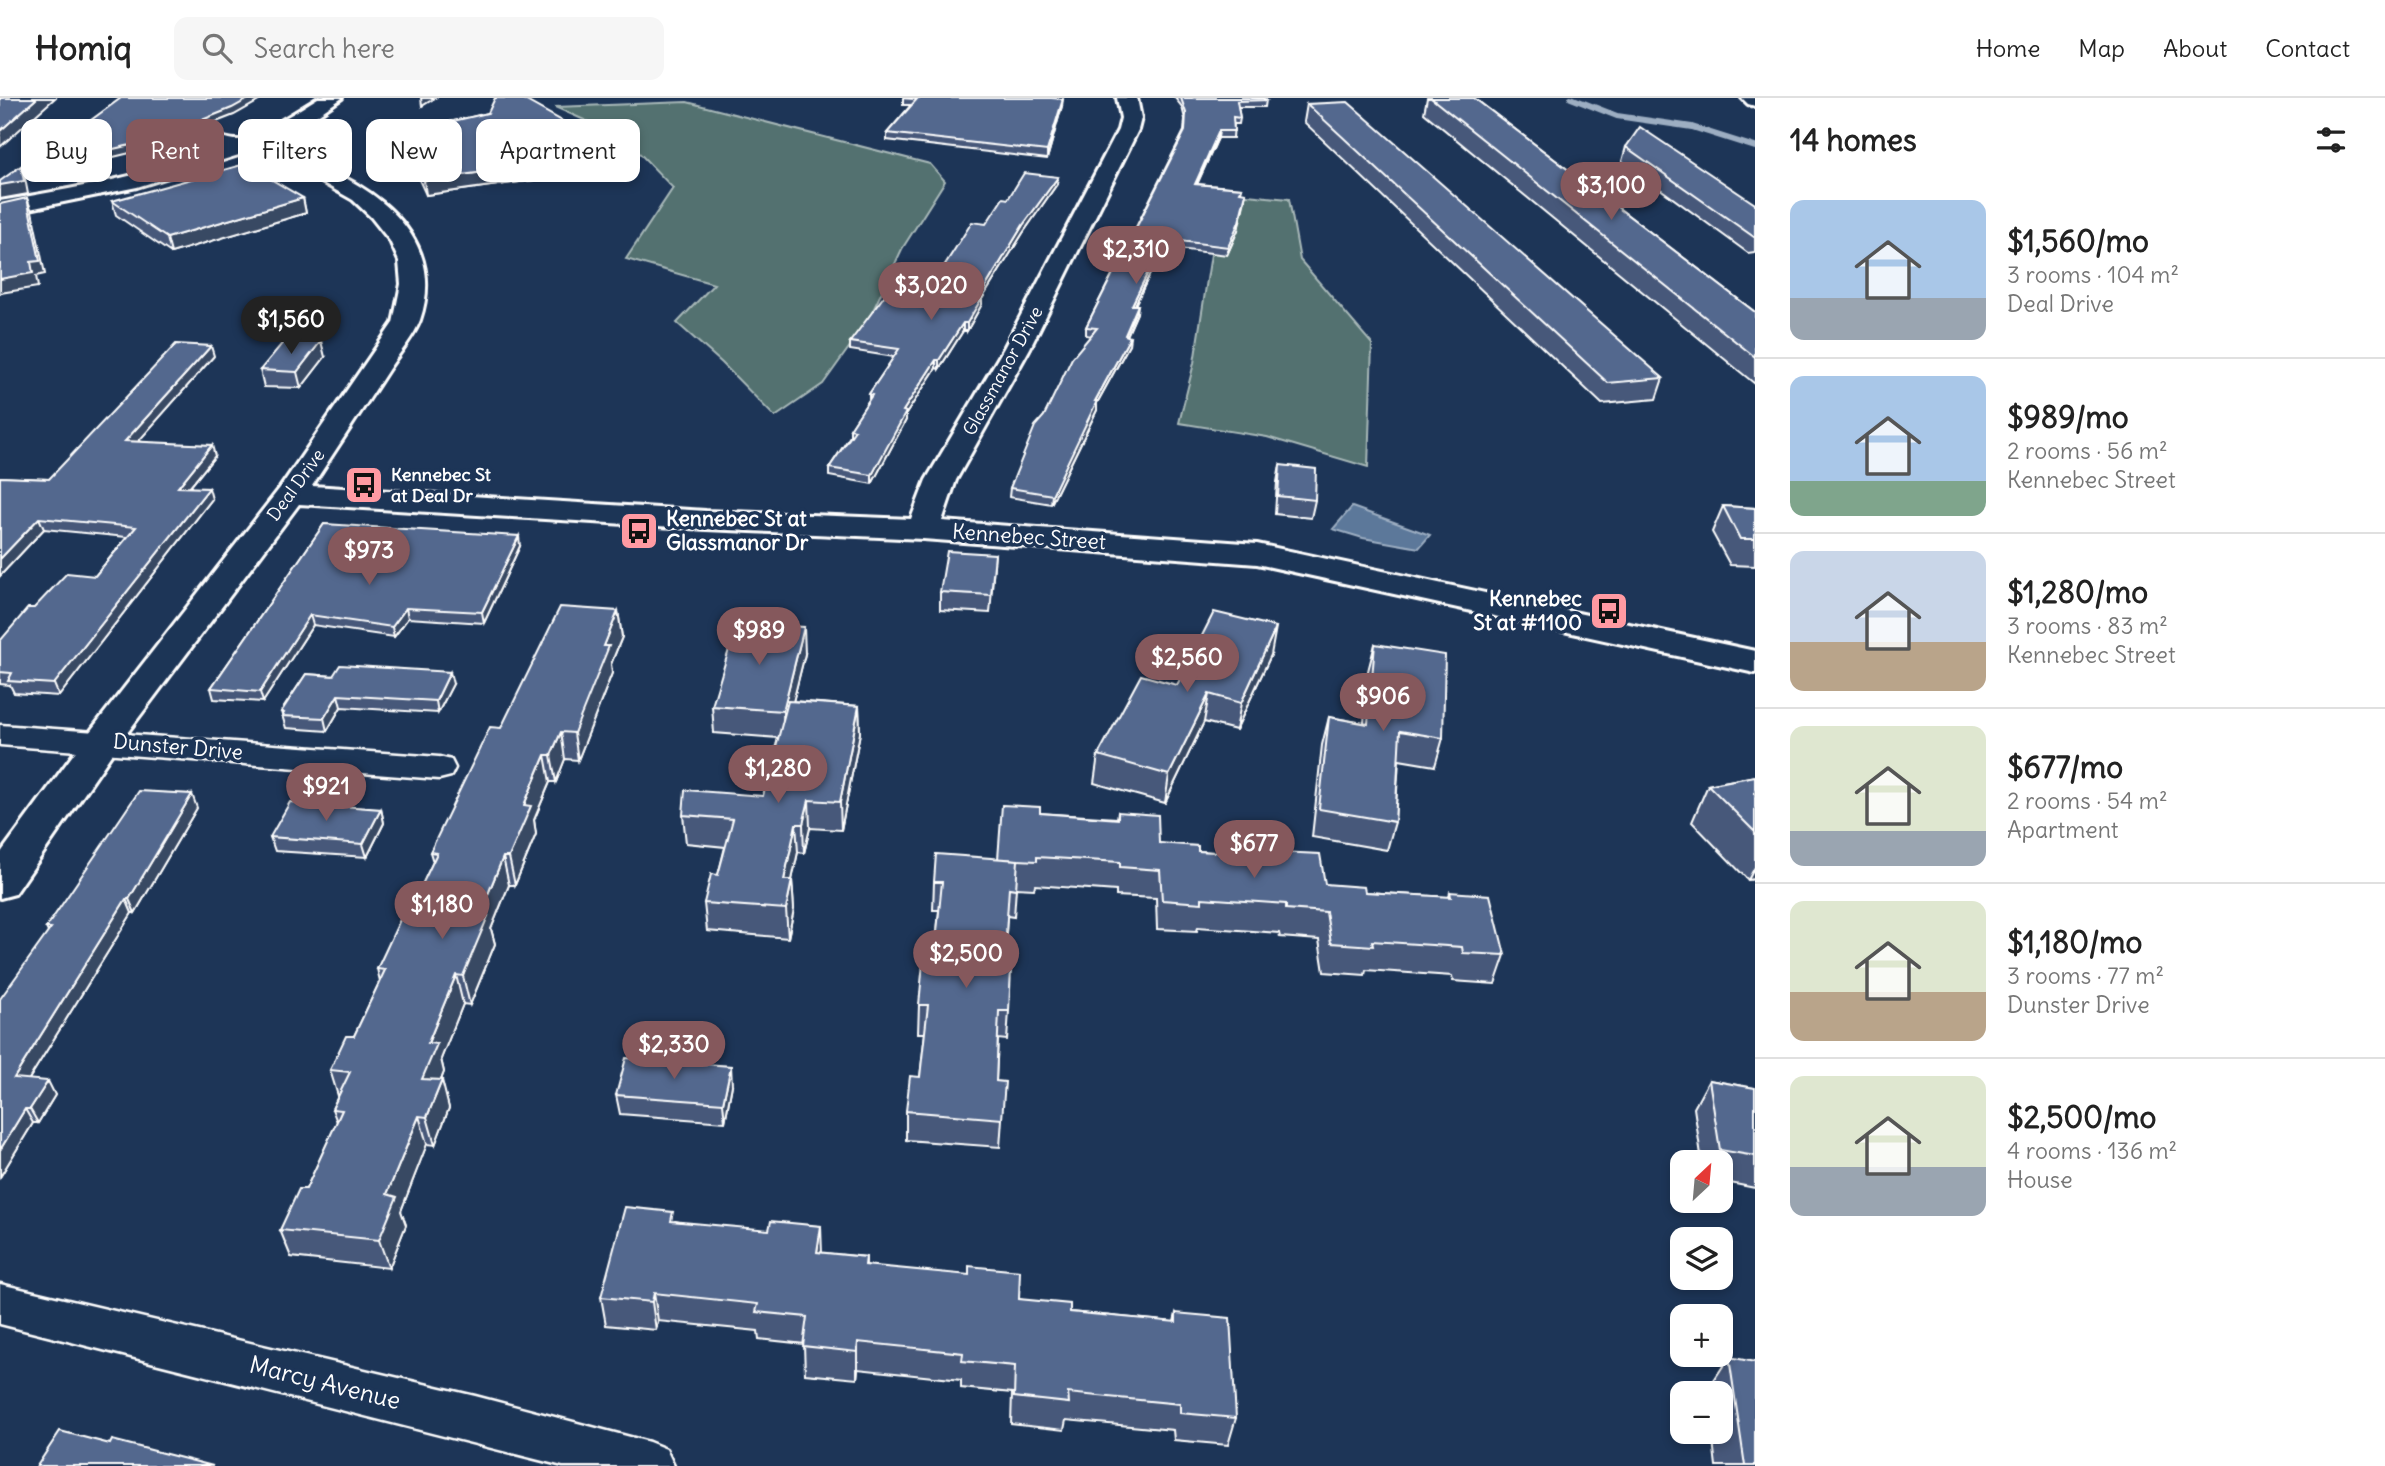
<!DOCTYPE html>
<html lang="en">
<head>
<meta charset="utf-8">
<style>
	body { margin:0; font-family:Delius,sans-serif; background:#f6f6f6; color:#222; height:100vh; display:flex; flex-direction:column; font-size:26px; white-space:nowrap }
	* { box-sizing:border-box; margin:0 }
	p { font-size:23px; color:#767676 }
	.icon { flex:none; width:38px; height:38px; fill:none; stroke:currentColor; stroke-width:2; stroke-linecap:round; stroke-linejoin:round }
	.map { position:relative; flex:1; overflow:hidden }
	.details { display:flex; flex-direction:column; background:#fff; width:630px }
	.details>* { flex:none }
	.guide { position:absolute; left:21px; top:21px; width:665px; height:63px; display:flex; gap:14px }
	.needle { width:46px; rotate:26deg }
	.tools { position:absolute; left:1670px; top:1052px; display:grid; gap:14px }
	.tools a { display:grid; place-items:center; width:63px; height:63px; border-radius:14px; background:#fff; box-shadow:0 4px 10px #0003; font-size:35px }
	.price { position:absolute; translate:-50% -60px; padding:0 16px; border-radius:24px; background:#85585c; color:#fff; font-size:23px; line-height:46px; filter:drop-shadow(0 2px 4px #0008) }
	.price::after { content:''; position:absolute; left:50%; top:42px; width:21px; height:16px; margin-left:-10px; background:inherit; clip-path:polygon(0 0,100% 0,50% 100%) }
	.price.on { background:#222; color:#fff }
	ul { padding:0; list-style:none }
	li { display:flex; align-items:center; gap:21px; height:175px; padding:0 35px }
	li+li { border-top:2px solid #e0e0e0 }
	li span { display:grid; place-items:center; flex:none; width:196px; height:140px; border-radius:14px; color:#555 }
	li>.icon { margin-inline-start:auto }
	span .icon { width:84px; height:84px; fill:#fffc; stroke-width:1 }
	li b { font-size:30px }
	h2 { display:flex; justify-content:space-between; align-items:center; height:84px; padding:0 35px; font-size:30px }
	.tag { padding:0 24px; border-radius:14px; background:#fff; box-shadow:0 4px 10px #0003; font-size:24px; line-height:63px }
	.tag.on { background:#85585c; color:#fff }
	header { display:flex; align-items:center; gap:42px; box-sizing:border-box; height:98px; padding:0 35px; background:#fff; border-bottom:2px solid #e0e0e0 }
	header strong { font-size:33px }
	nav { display:flex; gap:38px; margin-inline-start:auto; font-size:24px }
	.search { width:490px; height:63px; background:#f6f6f6; display:flex; align-items:center; gap:18px; box-sizing:border-box; padding:0 24px; border-radius:14px; color:#767676; font-size:26px }
	main { display:flex; flex:1; min-height:0 }
	.map>svg:first-child { display:block }
</style>
</head>
<body>
<header>
<strong>Homiq</strong>
<div class="search"><svg class="icon" aria-label="search" viewBox="0 0 24 24"><circle cx="10" cy="10" r="6"/><path d="M15 15l6 6"/></svg>Search here</div>
<nav><a>Home</a><a>Map</a><a>About</a><a>Contact</a></nav>
</header>
<main>
<div class="map">
<svg width="1755" height="1368" viewBox="0 0 1755 1368">
	<rect width="100%" height="100%" fill="#1d3557"/>
	<filter id="ink" filterUnits="userSpaceOnUse"><feTurbulence type="fractalNoise" baseFrequency=".0143" numOctaves="2"/><feDisplacementMap in="SourceGraphic" scale="14" xChannelSelector="R" yChannelSelector="G"/><feConvolveMatrix kernelMatrix="1 2 1 2 8 2 1 2 1" color-interpolation-filters="sRGB"/></filter>
	<g filter="url(#ink)">
		<g fill="#527170" stroke="#a8b8b8" stroke-width="2">
			<path d="M687 4 930 66 945 83 902 151 868 223 823 286 775 319 722 265 677 225 714 186 626 161 673 90 625 40 555 9Z"/>
			<path d="M1237 96 1289 101 1300 162 1372 246 1368 369 1267 339 1179 325 1194 265 1214 137Z"/>
		</g>
		<path fill="#5b789a" stroke="#9daec2" stroke-width="2" d="M1352 409 1430 437 1419 450 1363 440 1333 431Z"/>
		<g fill="none" stroke-linecap="round" stroke-linejoin="round">
			<path stroke="#9daec2" stroke-width="6" d="M1571 0 1617 18 1692 29 1755 49"/>
			<defs>
				<g id="minor">
					<path d="M0 627 439 659 451 662 455 670 451 678 439 681 0 647Z"/>
					<path d="M0 1186 475 1298 649 1344 666 1351 674 1368H563L0 1226Z"/>
				</g>
				<g id="tertiary">
					<path d="M318 0H342L303 27 261 48C339 67 454 122 420 222 414 239 398 256 388 272 363 311 337 349 312 388L706 413 911 421 926 382 1004 250 1118 32 1121 20 1117 0H1137L1141 20 1138 32 1030 250 956 382 942 423 1257 446 1755 553V575L1257 466 923 441 706 431 299 406 115 651 15 796 0 800V756L89 635 280 390 393 225 401 186 399 163 390 143 371 119 353 102 309 77 242 56 137 89 0 117V103C73 91 148 78 218 50L208 44 211 39C221 37 229 43 239 42 258 39 300 11 318 0Z"/>
					<path d="M1742 0H1755V8L1748 6Z"/>
				</g>
			</defs>
			<use href="#minor" stroke="#fff" stroke-width="5"/>
			<use href="#tertiary" stroke="#fff" stroke-width="6"/>
			<use href="#minor" fill="#1d3557" fill-rule="evenodd"/>
			<use href="#tertiary" fill="#1d3557" fill-rule="evenodd"/>
		</g>
		<g fill="#47597a" stroke="#fff" stroke-width="2">
			<path d="M903 0 1062 8 1047 61 887 42V35L911 7H903Z"/>
			<path d="M1175 0H1263L1266 2 1265 9H1238L1240 20 1239 26H1234L1233 40H1218L1197 86 1242 90 1241 94 1245 102 1238 132 1227 157 1163 149 1135 207 1137 215 1127 237 1129 247 1097 305V312L1051 406 1009 399 1010 390 1044 318 1091 238 1086 237V229L1184 33 1185 21 1182 9Z"/>
			<path d="M1427 0H1474L1755 214V286L1424 15Z"/>
			<path d="M1307 6 1663 280 1656 301 1602 306 1304 24Z"/>
			<path d="M488 15 621 56 622 70 426 97 404 49 402 35Z"/>
			<path d="M1626 49 1755 106V154L1748 155 1622 63Z"/>
			<path d="M1057 86 1023 135 982 201V206L967 233H963L939 271 936 270 906 316V322L872 386 829 378V370L850 338V331L869 302V296L894 259 850 252V244L930 190 1008 101Z"/>
			<path d="M303 100 306 115 171 155 116 117 112 103Z"/>
			<path d="M214 258 138 343 215 358 190 389 212 401 59 598 14 595 10 587 0 586V543L34 510 95 478 127 439 44 431 0 478V379L49 381Z"/>
			<path d="M325 259 301 290 264 289 260 272Z"/>
			<path d="M1280 367 1315 402 1311 420 1275 416 1277 384Z"/>
			<path d="M1723 408 1755 410V468L1730 467 1712 434Z"/>
			<path d="M324 426 520 448 484 525 408 520 394 539 313 527 263 604 214 601 211 590Z"/>
			<path d="M995 456 990 515 940 512V494Z"/>
			<path d="M618 513 622 539 611 566 612 575 578 662 565 661 556 684H550L534 722 536 736 515 787H509L491 831 495 846 470 907 463 906 441 961 444 974 441 982 449 1010 435 1047 427 1046 401 1113 406 1127 389 1170 291 1159 280 1132 306 1091 337 1024 332 1011 338 998 330 972 354 938 380 883 377 871 410 812 433 764 430 754 501 630Z"/>
			<path d="M1375 546 1443 640 1435 668 1399 662 1395 724 1387 752 1312 739 1322 647 1329 619 1364 625 1368 573Z"/>
			<path d="M805 556 793 603 859 608 860 635 841 732 810 730 804 755 798 754 792 782 794 811 788 840 707 833 704 805 718 777 725 749 686 745 683 717 763 698 778 640 714 635 712 608Z"/>
			<path d="M1271 557 1236 632 1204 624 1165 705 1094 685 1098 657 1177 587Z"/>
			<path d="M306 576 453 586 438 615 341 609 327 633 286 630 281 614Z"/>
			<path d="M1755 678V781L1748 782 1692 724 1708 687Z"/>
			<path d="M197 710 135 815H132L29 981 55 997 38 1025H33L0 1079 48 834 46 830Z"/>
			<path d="M381 711 384 725 367 759 275 753 270 739Z"/>
			<path d="M1118 714 1159 745 1198 753 1279 758 1280 754 1325 786 1365 794 1449 799 1450 794 1505 857 1495 886 1453 883 1452 878 1366 872 1365 877 1324 874 1319 842 1280 839 1279 835 1198 829 1197 833 1157 831 1156 800 1116 798V793L1035 787 1034 791 1016 790 1014 819 1007 818 1005 850 1009 913 1007 942 998 941 996 983 1002 1021 1000 1049 906 1042V1013L920 979 925 935H918L919 907 936 844 939 812H933L934 784 998 761 1040 715 1117 720Z"/>
			<path d="M1709 982 1755 990V1090L1720 1083V1064H1702L1694 1010Z"/>
			<path d="M732 987 725 1024 620 1016 616 997Z"/>
			<path d="M675 1123 822 1155 866 1159V1167L1019 1201 1070 1214 1174 1224 1176 1215 1236 1320 1228 1347 1174 1342 1173 1332 1066 1322 1064 1332 1011 1326 1012 1295 961 1290V1282L858 1271 857 1281 805 1276 804 1246 759 1241 758 1233 658 1223 656 1232 606 1227 601 1199Z"/>
			<path d="M1729 1259 1755 1368H1716L1712 1334H1720V1295H1707L1706 1294Z"/>
		</g>
		<g fill="#394863" stroke="#fff" stroke-width="2">
			<path d="M37 0H55L0 49V33Z"/>
			<path d="M250 0H264L234 17 183 37 184 42 26 80 23 72 177 32Z"/>
			<path d="M421 0H435L422 8Z"/>
			<path d="M1063 1 1062 8 1047 61V53Z"/>
			<path d="M1219 33 1218 40 1194 93 1195 86Z"/>
			<path d="M621 56 622 70 426 97 424 82Z"/>
			<path d="M21 68 25 80 28 96 0 101V87Z"/>
			<path d="M1058 79 1057 86 1023 135 982 201V206L967 233V225L980 198 1023 127Z"/>
			<path d="M1246 95 1238 132 1227 157 1228 149Z"/>
			<path d="M27 100 32 113 45 176 36 178 38 189 0 195V181L31 164Z"/>
			<path d="M303 100 306 115 171 155 167 140Z"/>
			<path d="M1164 141 1163 149 1131 215 1132 207Z"/>
			<path d="M1138 207 1137 215 1124 245 1125 237Z"/>
			<path d="M963 225V233L939 271V262Z"/>
			<path d="M1130 239 1129 247 1097 305V312L1051 406 1052 397 1095 303Z"/>
			<path d="M321 243 325 259 301 290 297 274Z"/>
			<path d="M211 248 214 258 129 354 125 343Z"/>
			<path d="M936 262V270L906 316V322L872 386V377L903 313Z"/>
			<path d="M212 347 215 358 181 400 178 389Z"/>
			<path d="M209 390 212 401 59 598 54 586Z"/>
			<path d="M39 420 44 431 0 478V461Z"/>
			<path d="M519 438 520 448 484 525 482 514Z"/>
			<path d="M406 510 408 520 394 539 392 529Z"/>
			<path d="M618 513 622 539 611 566 612 575 578 662 574 635 604 548Z"/>
			<path d="M310 517 313 527 263 604 260 594Z"/>
			<path d="M804 529 805 556 784 640 783 613Z"/>
			<path d="M1276 529 1271 557 1236 632 1241 605Z"/>
			<path d="M450 574 453 586 438 615 436 603Z"/>
			<path d="M1209 596 1204 624 1165 705 1169 677Z"/>
			<path d="M338 597 341 609 327 633 324 620Z"/>
			<path d="M859 608 860 635 841 732 840 704Z"/>
			<path d="M561 634 565 661 556 684 551 657Z"/>
			<path d="M545 657 550 684 534 722 536 736 515 787 509 759 524 707Z"/>
			<path d="M192 696 197 710 135 815 129 801Z"/>
			<path d="M809 702 810 730 804 755 803 726Z"/>
			<path d="M381 711 384 725 367 759 363 746Z"/>
			<path d="M796 726 798 754 786 810 784 782Z"/>
			<path d="M503 759 509 787 491 831 495 846 470 907 463 878 479 818Z"/>
			<path d="M1755 769V781L1748 782Z"/>
			<path d="M792 782 794 811 788 840 786 811Z"/>
			<path d="M126 801 132 815 21 994 14 980Z"/>
			<path d="M456 877 463 906 441 961 444 974 430 1009 422 981 428 945Z"/>
			<path d="M731 968 732 987 725 1024 723 1005Z"/>
			<path d="M442 982 449 1010 435 1047 427 1019Z"/>
			<path d="M48 983 55 997 38 1025 30 1011Z"/>
			<path d="M25 1011 33 1025 0 1079V1052Z"/>
			<path d="M419 1018 427 1046 401 1113 406 1127 389 1170 379 1142 387 1096Z"/>
			<path d="M821 1128 822 1156 817 1154Z"/>
			<path d="M654 1195 658 1223 656 1232 652 1204Z"/>
			<path d="M858 1244V1271L857 1281V1254Z"/>
		</g>
		<g fill="#52678e" stroke="#fff" stroke-width="2">
			<path d="M0 0H37L0 33Z"/>
			<path d="M121 0H250L232 10 177 32 182 35 23 72Z"/>
			<path d="M495 0H521L621 56 424 82 402 35 488 15Z"/>
			<path d="M903 0H1051L1063 1 1047 53 887 35 917 1Z"/>
			<path d="M1181 0H1263L1266 2 1237 3 1240 20 1233 19 1234 33H1219L1195 86 1242 90 1240 94 1246 95 1239 124 1228 149 1164 141 1132 207H1138L1125 237 1130 239 1095 303H1097L1052 397 1010 390 1035 328 1044 318 1072 260 1097 230 1086 229 1185 33 1186 15Z"/>
			<path d="M1431 0H1474L1755 214V259Z"/>
			<path d="M1348 4 1663 280 1608 285 1307 6Z"/>
			<path d="M1640 29 1755 106V139H1754L1626 49Z"/>
			<path d="M245 66 303 100 167 140 112 103Z"/>
			<path d="M21 68 24 83 0 87V83Z"/>
			<path d="M1024 75 1058 79 1023 127 980 198H983L967 225H963L939 262H936L903 313 906 314 872 377 829 370 855 332 850 331 872 297 869 296 899 251 850 244 893 186 930 190 972 124 986 126 1003 100 1008 101Z"/>
			<path d="M27 100 40 163 31 164 33 175 0 181V106Z"/>
			<path d="M285 242 321 243 297 274 260 272Z"/>
			<path d="M176 246 211 248 125 343 212 347 178 389 209 390 54 586 8 583 12 575 0 574V543L28 510H34L67 475 95 478 136 429 39 420 0 461V379L49 381Z"/>
			<path d="M1280 367 1316 371 1315 402 1278 398Z"/>
			<path d="M1723 408 1755 410V441H1740Z"/>
			<path d="M324 426 519 438 482 514 406 510 392 529 310 517 260 594 211 590Z"/>
			<path d="M947 453 995 456 991 497 940 494Z"/>
			<path d="M560 509 618 513 604 548H609L574 635 561 634 551 657H545L524 707 531 708 509 759H503L479 818H488L463 878 456 877 428 945 437 946 422 981 442 982 427 1019 419 1018 387 1096 397 1099 379 1142 280 1132 299 1091H306L342 1012 332 1011 350 974 330 972 346 938H354L385 872 377 871 405 811 410 812 437 755 430 754 490 629 501 630Z"/>
			<path d="M1214 514 1276 529 1241 605 1209 596 1169 677 1098 657 1141 577 1177 587Z"/>
			<path d="M737 525 804 529 783 613 712 608Z"/>
			<path d="M1375 546 1445 557 1443 640 1400 633 1395 724 1319 711 1329 619 1368 626Z"/>
			<path d="M340 567 450 574 436 603 338 597 324 620 282 618 284 615 281 614 306 576 333 578Z"/>
			<path d="M788 603 859 608 840 704 809 702 803 726H796L784 782H792L786 811 704 805 711 776 718 777 733 721 683 717 685 692 763 698Z"/>
			<path d="M1755 678V734L1708 687Z"/>
			<path d="M139 693 192 696 129 801H126L14 980 48 983 30 1011H25L0 1052V901L51 830H46Z"/>
			<path d="M290 704 381 711 363 746 270 739Z"/>
			<path d="M1002 707 1040 709V715L1118 721V714L1158 717 1159 745 1198 748V753L1281 758 1280 754 1320 756 1325 786 1364 789 1365 794 1451 799 1450 794 1490 797 1505 857 1463 855 1462 849 1372 843 1373 848 1331 845 1326 814 1286 811V806L1202 800V805L1162 802 1160 772 1120 769V764L1037 759V763L998 761Z"/>
			<path d="M936 756 1018 762 1016 791 1009 790 1005 850H1012L1009 913H999L996 983 1005 984 1002 1021 906 1013 910 978 920 979 928 907H919L925 843 936 844 942 784H934Z"/>
			<path d="M626 960 731 968 723 1005 616 997Z"/>
			<path d="M1709 982 1755 990V1058L1720 1052Z"/>
			<path d="M625 1109 673 1114 671 1123 769 1132 771 1123 821 1128 817 1154 866 1159 865 1167 969 1177V1168L1020 1173 1019 1201 1070 1206V1214L1176 1224V1215L1230 1220 1236 1320 1180 1315V1306L1068 1295 1069 1305 1014 1299 1015 1268 962 1263 963 1255 858 1244 857 1254 803 1248 807 1219 756 1214 758 1206 654 1195 652 1204 601 1199Z"/>
			<path d="M1729 1259 1755 1264V1368H1745Z"/>
			<path d="M60 1333 110 1346 112 1342 213 1368H37Z"/>
		</g>
	</g>
	<defs>
		<symbol id="bus-square" viewBox="-11 -11 22 22"><rect x="-9" y="-9" width="18" height="18" rx="4" fill="#ff9aa2" stroke="#1d3557"/><path d="M-5-6H5V4H4V6H2V4H-2V6H-4V4H-5ZM-3.5-4V0h7V-4ZM-3.5 1.2v1.5H-2V1.2ZM2 1.2v1.5H3.5V1.2Z" fill="#111"/></symbol>
	</defs>
	<g fill-rule="evenodd">
		<use href="#bus-square" x="342" y="365" width="44" height="44"/>
		<use href="#bus-square" x="617" y="411" width="44" height="44"/>
		<use href="#bus-square" x="1587" y="491" width="44" height="44"/>
	</g>
	<g text-anchor="middle" stroke-width="7" stroke-linejoin="round" paint-order="stroke">
		<g font-size="18" fill="#fff" stroke="#1d3557">
			<text transform="translate(1003 273) rotate(-61)" y="6">Glassmanor Drive</text>
			<text transform="translate(296 387) rotate(-54)" y="6">Deal Drive</text>
		</g>
		<g font-size="18" font-weight="bold" fill="#fff" stroke="#1d3557" text-anchor="start">
			<text x="391" y="383">Kennebec St<tspan x="391" dy="21">at Deal Dr</tspan></text>
		</g>
		<g font-size="21" font-weight="bold" fill="#fff" stroke="#1d3557" text-anchor="start">
			<text x="666" y="428">Kennebec St at<tspan x="666" dy="24">Glassmanor Dr</tspan></text>
			<text x="1582" y="508" text-anchor="end">Kennebec<tspan x="1582" dy="24">St at #1100</tspan></text>
		</g>
		<g font-size="21" fill="#fff" stroke="#1d3557">
			<text transform="translate(1029 439) rotate(4)" y="7">Kennebec Street</text>
			<text transform="translate(178 649) rotate(5)" y="7">Dunster Drive</text>
		</g>
		<g font-size="24" fill="#fff" stroke="#1d3557">
			<text transform="translate(325 1285) rotate(14)" y="8">Marcy Avenue</text>
		</g>
	</g>
</svg>
<div class="tools">
<a><svg class="needle" viewBox="-14 -14 28 28"><path d="M0-13l5 13h-10z" fill="#e53935"/><path d="M0 13l5-13h-10z" fill="#767676"/></svg></a>
<a><svg class="icon" aria-label="layers" viewBox="0 0 24 24"><path d="M12 4l9 5-9 5-9-5zM3 14l9 5 9-5"/></svg></a>
<a>+</a>
<a>−</a>
</div>
<b class="price" style="left:1611px;top:124px">$3,100</b>
<b class="price" style="left:1136px;top:188px">$2,310</b>
<b class="price" style="left:931px;top:224px">$3,020</b>
<b class="price on" style="left:291px;top:258px">$1,560</b>
<b class="price" style="left:369px;top:489px">$973</b>
<b class="price" style="left:759px;top:569px">$989</b>
<b class="price" style="left:1187px;top:596px">$2,560</b>
<b class="price" style="left:1383px;top:635px">$906</b>
<b class="price" style="left:778px;top:707px">$1,280</b>
<b class="price" style="left:326px;top:725px">$921</b>
<b class="price" style="left:1254px;top:782px">$677</b>
<b class="price" style="left:442px;top:843px">$1,180</b>
<b class="price" style="left:966px;top:892px">$2,500</b>
<b class="price" style="left:674px;top:983px">$2,330</b>
<div class="guide">
<a class="tag">Buy</a>
<a class="tag on">Rent</a>
<a class="tag">Filters</a>
<a class="tag">New</a>
<a class="tag">Apartment</a>
</div>
</div>
<section class="details">
<h2>14 homes<svg class="icon" aria-label="filters" viewBox="0 0 24 24"><path d="M4 7h16M4 17h16"/><circle cx="9" cy="7" r="2"/><circle cx="15" cy="17" r="2"/></svg></h2>
<ul>
<li><span style="background:linear-gradient(#a9c7e8 70%,#9aa5b1 0)"><svg class="icon" aria-label="home" viewBox="0 0 24 24"><path d="M3 11l9-7 9 7M6 9v11h12V9"/></svg></span><div><b>$1,560/mo</b><p>3 rooms · 104 m²</p><p>Deal Drive</p></div></li>
<li><span style="background:linear-gradient(#a9c7e8 75%,#7fa58c 0)"><svg class="icon" aria-label="home" viewBox="0 0 24 24"><path d="M3 11l9-7 9 7M6 9v11h12V9"/></svg></span><div><b>$989/mo</b><p>2 rooms · 56 m²</p><p>Kennebec Street</p></div></li>
<li><span style="background:linear-gradient(#c9d6e8 65%,#b9a48a 0)"><svg class="icon" aria-label="home" viewBox="0 0 24 24"><path d="M3 11l9-7 9 7M6 9v11h12V9"/></svg></span><div><b>$1,280/mo</b><p>3 rooms · 83 m²</p><p>Kennebec Street</p></div></li>
<li><span style="background:linear-gradient(#dfe7d0 75%,#9aa5b1 0)"><svg class="icon" aria-label="home" viewBox="0 0 24 24"><path d="M3 11l9-7 9 7M6 9v11h12V9"/></svg></span><div><b>$677/mo</b><p>2 rooms · 54 m²</p><p>Apartment</p></div></li>
<li><span style="background:linear-gradient(#dfe7d0 65%,#b9a48a 0)"><svg class="icon" aria-label="home" viewBox="0 0 24 24"><path d="M3 11l9-7 9 7M6 9v11h12V9"/></svg></span><div><b>$1,180/mo</b><p>3 rooms · 77 m²</p><p>Dunster Drive</p></div></li>
<li><span style="background:linear-gradient(#dfe7d0 65%,#9aa5b1 0)"><svg class="icon" aria-label="home" viewBox="0 0 24 24"><path d="M3 11l9-7 9 7M6 9v11h12V9"/></svg></span><div><b>$2,500/mo</b><p>4 rooms · 136 m²</p><p>House</p></div></li>
</ul>
</section>
</main>
</body>
</html>
